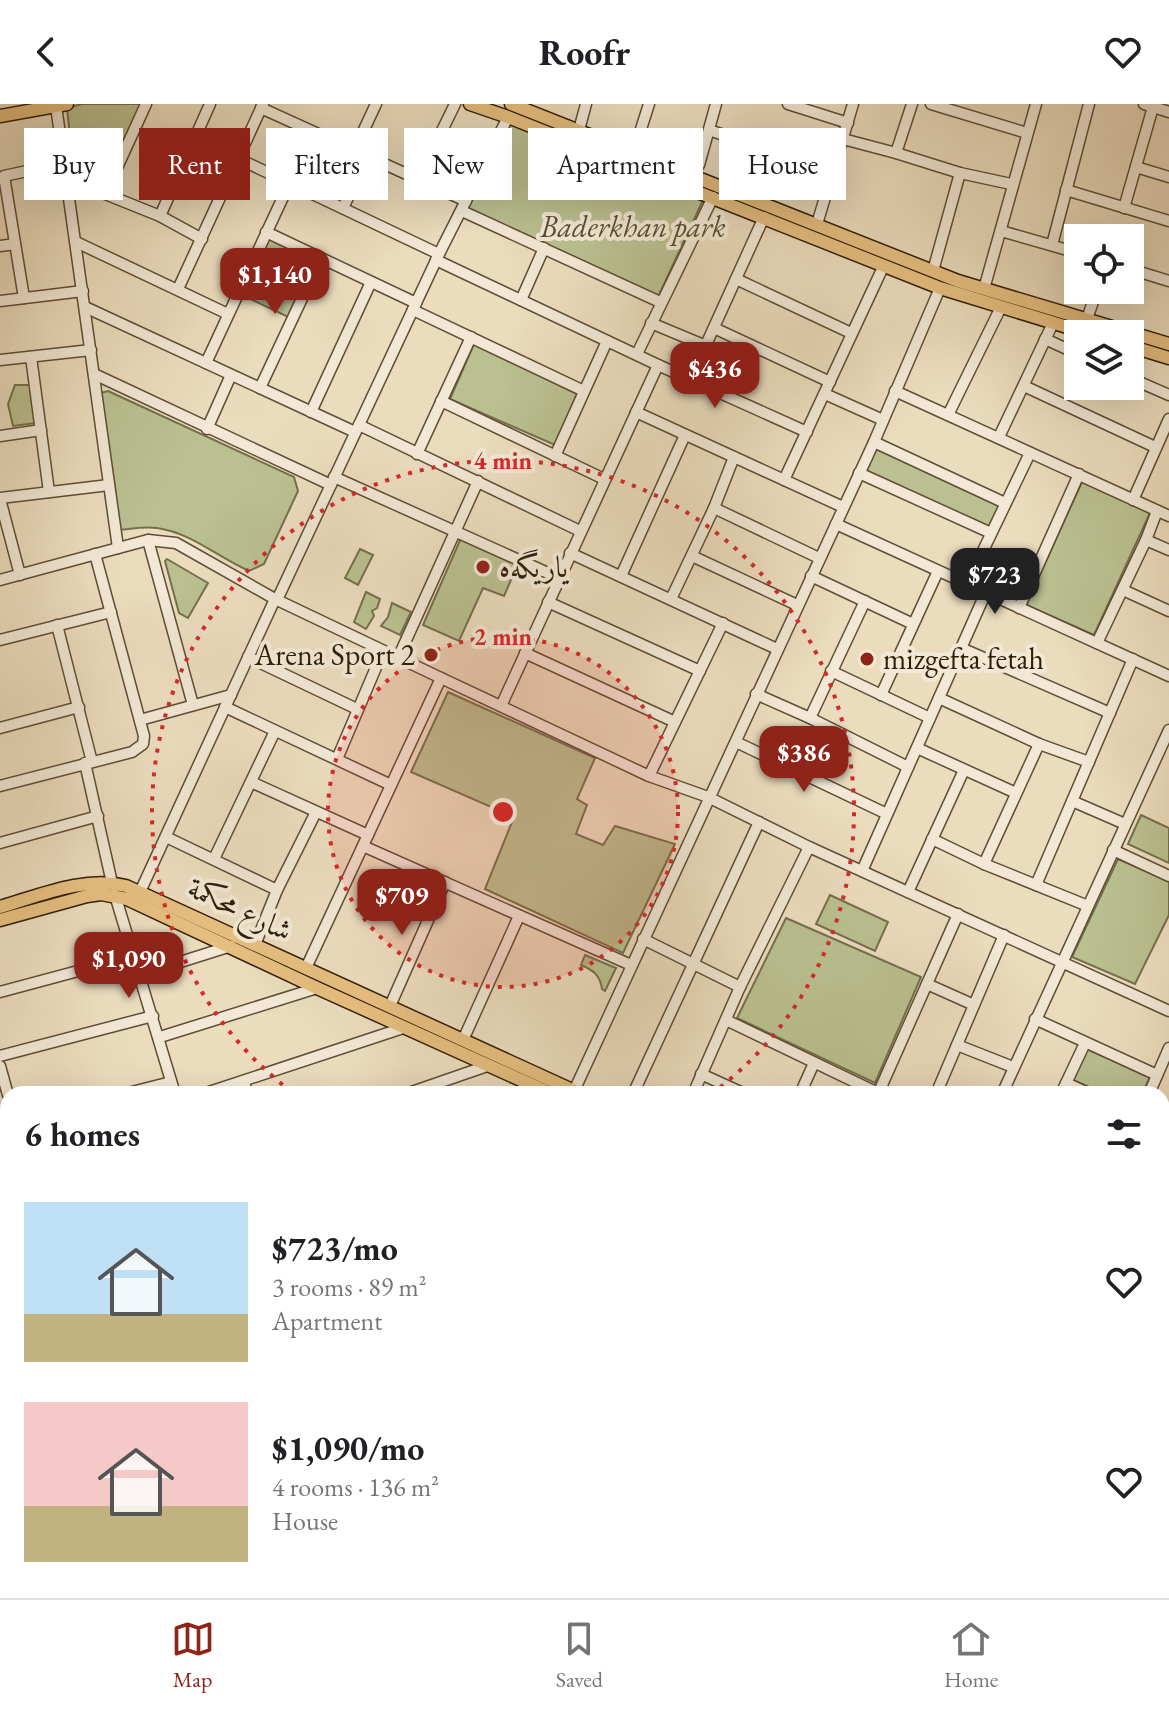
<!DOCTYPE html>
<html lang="en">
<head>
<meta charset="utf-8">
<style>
	body { margin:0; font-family:"EB Garamond",Amiri,serif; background:#f6f6f6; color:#202124; height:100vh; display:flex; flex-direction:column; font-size:30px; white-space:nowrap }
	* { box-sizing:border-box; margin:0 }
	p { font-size:26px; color:#757577 }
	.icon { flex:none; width:44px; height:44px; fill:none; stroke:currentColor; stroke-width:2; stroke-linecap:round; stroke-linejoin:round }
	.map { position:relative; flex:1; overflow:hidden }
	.drawer { position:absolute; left:0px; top:982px; width:1170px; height:512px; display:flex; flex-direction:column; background:#fff; border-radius:24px 24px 0 0; box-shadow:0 8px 32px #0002 }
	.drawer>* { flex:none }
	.banner { position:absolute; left:24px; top:24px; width:1122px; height:72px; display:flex; gap:16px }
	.buttons { position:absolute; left:1064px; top:120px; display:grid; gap:16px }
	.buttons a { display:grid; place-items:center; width:80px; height:80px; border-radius:0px; background:#fff; box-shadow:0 8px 32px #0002; font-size:40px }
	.price { position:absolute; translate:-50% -68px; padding:0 18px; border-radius:16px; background:#8f2418; color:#fff; font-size:26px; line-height:52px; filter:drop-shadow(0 2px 4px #0008) }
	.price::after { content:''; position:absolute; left:50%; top:48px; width:24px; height:18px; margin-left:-12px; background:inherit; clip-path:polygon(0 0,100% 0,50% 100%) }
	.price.on { background:#222; color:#fff }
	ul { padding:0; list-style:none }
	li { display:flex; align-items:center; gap:24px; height:200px; padding:0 24px }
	li span { display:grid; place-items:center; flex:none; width:224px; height:160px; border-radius:0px; color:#555 }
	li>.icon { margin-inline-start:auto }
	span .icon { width:96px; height:96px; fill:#fffc; stroke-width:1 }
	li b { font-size:34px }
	h2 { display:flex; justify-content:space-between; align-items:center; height:96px; padding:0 24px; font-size:34px }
	.pill { padding:0 28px; border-radius:0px; background:#fff; box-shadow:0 8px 32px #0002; font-size:28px; line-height:72px }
	.pill.on { background:#8f2418; color:#fff }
	header { display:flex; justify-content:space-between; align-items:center; height:104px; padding:0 24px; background:#fff; font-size:36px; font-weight:700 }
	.tabs { display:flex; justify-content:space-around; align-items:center; height:112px; border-top:2px solid #e0e0e0; background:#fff; font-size:22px; color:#757577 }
	.tabs a { display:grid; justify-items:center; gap:4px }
	.tabs .on { color:#8f2418 }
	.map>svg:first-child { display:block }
</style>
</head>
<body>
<header><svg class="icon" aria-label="back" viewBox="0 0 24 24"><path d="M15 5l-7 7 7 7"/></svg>Roofr<svg class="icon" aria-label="heart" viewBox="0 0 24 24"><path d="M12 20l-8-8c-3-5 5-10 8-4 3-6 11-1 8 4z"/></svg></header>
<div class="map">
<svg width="1169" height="1494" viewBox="0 0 1169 1494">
	<rect width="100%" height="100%" fill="#ebdcbe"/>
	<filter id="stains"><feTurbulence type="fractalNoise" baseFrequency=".0025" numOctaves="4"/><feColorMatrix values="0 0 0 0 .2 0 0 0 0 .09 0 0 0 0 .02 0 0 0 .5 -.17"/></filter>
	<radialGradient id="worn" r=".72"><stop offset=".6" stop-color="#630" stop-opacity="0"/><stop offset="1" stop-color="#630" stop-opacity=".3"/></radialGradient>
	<g fill="#bac090" stroke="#74704c" stroke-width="2">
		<path d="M82 0H141L103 81 74 70 67 4Z"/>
		<path d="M511 18 704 94 658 193 466 106Z"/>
		<path d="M268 134 314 155 288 213 242 191Z"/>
		<path d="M474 240 577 290 555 341 450 295Z"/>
		<path d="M15 281H32L36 319 13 322 8 300Z"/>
		<path d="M108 287 294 373 298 387 264 460 249 467C217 453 192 429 157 424 143 422 132 425 119 426L100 289Z"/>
		<path d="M876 343 1000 400 988 424 865 366Z"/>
		<path d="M1082 378 1150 409 1094 531 1026 501Z"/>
		<path d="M461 434 518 460 504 492 483 484 459 537 423 521Z"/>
		<path d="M360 445 373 451 358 481 345 474Z"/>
		<path d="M167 455 208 479 188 514 179 509 165 457Z"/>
		<path d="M366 488 380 495 377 504 372 507 374 512 366 525 354 518Z"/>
		<path d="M392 499 411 508 400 531 381 522 388 513Z"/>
		<path d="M448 588 595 654 577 695 587 701 576 730 603 741 615 722 675 740 623 849 485 785 514 713 411 668Z"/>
		<path d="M1141 711 1169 724V759L1128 740Z"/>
		<path d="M1118 755 1169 777V811L1135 880 1072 853Z"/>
		<path d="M830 791 888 818 875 847 816 820Z"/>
		<path d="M786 814 921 873 875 979 737 914Z"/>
		<path d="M585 851 616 864 605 887 602 885C600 871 593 866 581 861Z"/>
		<path d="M1087 945 1150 973 1142 990H1105L1073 976Z"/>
	</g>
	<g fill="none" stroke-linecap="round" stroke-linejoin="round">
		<defs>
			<g id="minor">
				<path d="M788 0 848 19"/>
				<path d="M931 0 1027 29"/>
				<path d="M1144 0 1169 8"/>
				<path d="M56 2 118 444"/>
				<path d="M261 4 466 97"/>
				<path d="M579 26 586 0"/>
				<path d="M709 26 833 68"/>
				<path d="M843 35 896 49 912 0"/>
				<path d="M354 47 376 0"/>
				<path d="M634 47 649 0"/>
				<path d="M896 49 960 69"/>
				<path d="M239 55 439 150"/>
				<path d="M699 61 716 0"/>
				<path d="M1136 63 1169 73"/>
				<path d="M68 75 160 112 202 135"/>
				<path d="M418 76 455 0"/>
				<path d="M1066 86 1169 117"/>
				<path d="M106 88 146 0"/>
				<path d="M343 104 367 53"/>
				<path d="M1124 104 1153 3"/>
				<path d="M462 107 660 198"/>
				<path d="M160 112 210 0"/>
				<path d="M817 120 853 0"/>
				<path d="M1001 127 1078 149"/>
				<path d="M266 128 416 199"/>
				<path d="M76 138 228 210"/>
				<path d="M1052 141 1089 0"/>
				<path d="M0 142 15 140"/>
				<path d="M436 156 658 261 807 328"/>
				<path d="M1130 165 1169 177"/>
				<path d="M933 167 960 69 1011 80"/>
				<path d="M736 175 851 229"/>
				<path d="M178 185 263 0"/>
				<path d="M984 185 1036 0"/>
				<path d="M24 194 4 72 64 59"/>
				<path d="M521 196 544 144"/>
				<path d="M0 197 83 187"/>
				<path d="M85 203 355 328"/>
				<path d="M413 206 584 287"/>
				<path d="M1087 215 1097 186"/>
				<path d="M651 219 706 242"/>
				<path d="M714 224 830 278"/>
				<path d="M1045 235 1078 250"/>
				<path d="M637 250 713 93"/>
				<path d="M31 253 49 388"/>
				<path d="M0 256 91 246"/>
				<path d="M206 259 290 78"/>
				<path d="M94 270 331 381"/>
				<path d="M1130 274 1169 291"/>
				<path d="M690 276 764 113"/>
				<path d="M1024 282 1155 343"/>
				<path d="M260 284 321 154"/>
				<path d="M895 287 1169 412"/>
				<path d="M825 290 883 316"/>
				<path d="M441 297 604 375"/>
				<path d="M311 308 371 178"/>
				<path d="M636 308 843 403"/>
				<path d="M948 311 1001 203"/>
				<path d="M359 321 580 427"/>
				<path d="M207 325 231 271"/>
				<path d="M0 332 41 326"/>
				<path d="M999 333 1053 219"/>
				<path d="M874 338 1005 399"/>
				<path d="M417 350 471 233"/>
				<path d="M555 352 607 237"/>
				<path d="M859 369 991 429"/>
				<path d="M334 373 559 474"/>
				<path d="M784 376 884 161"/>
				<path d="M0 394 109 381"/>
				<path d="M0 395 20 471"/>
				<path d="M1133 396 1169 315"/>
				<path d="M714 404 819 454"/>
				<path d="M836 420 1169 572"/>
				<path d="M148 436 193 601"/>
				<path d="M1146 436 1169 446"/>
				<path d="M570 449 777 545"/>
				<path d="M692 452 797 501"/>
				<path d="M621 472 685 331"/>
				<path d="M811 472 913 520"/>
				<path d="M0 476 148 436 176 439 275 495 441 574 649 672 708 693 809 743 1169 907"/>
				<path d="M967 480 1030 349"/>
				<path d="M1123 486 1169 507"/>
				<path d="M671 495 714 404 734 353"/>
				<path d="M277 496 439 150 508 13"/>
				<path d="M548 498 700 567"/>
				<path d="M1019 504 1079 370"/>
				<path d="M57 521 92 658"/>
				<path d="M0 536 111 508"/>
				<path d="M1097 539 1146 436 1157 407"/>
				<path d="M961 544 1110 609"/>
				<path d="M525 549 675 618"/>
				<path d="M248 553 357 605"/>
				<path d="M398 554 478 377"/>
				<path d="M831 567 930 614"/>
				<path d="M756 590 810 614 908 663"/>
				<path d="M881 591 938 467"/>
				<path d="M939 594 1039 640 1089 658"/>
				<path d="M501 602 658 261"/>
				<path d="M225 603 391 681"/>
				<path d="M810 614 865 497"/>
				<path d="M140 616 231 591"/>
				<path d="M0 624 79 603"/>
				<path d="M736 638 887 710"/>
				<path d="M917 644 1016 689"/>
				<path d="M337 655 383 547"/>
				<path d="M85 659 112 779"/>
				<path d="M649 672 723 519"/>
				<path d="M251 678 368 731"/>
				<path d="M0 682 132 648 143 640 144 632 95 450"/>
				<path d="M1072 697 1125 720"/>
				<path d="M166 733 277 786"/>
				<path d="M932 735 984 760 1088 802"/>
				<path d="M0 739 98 712"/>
				<path d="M363 742 631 861"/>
				<path d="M1113 746 1169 772"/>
				<path d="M214 755 275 627"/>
				<path d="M984 760 1039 640"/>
				<path d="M862 767 986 488"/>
				<path d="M1036 781 1133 555"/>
				<path d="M140 788 275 495"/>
				<path d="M908 788 964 666"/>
				<path d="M115 791 175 990"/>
				<path d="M643 835 740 883"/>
				<path d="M255 841 277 786 316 708"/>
				<path d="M306 864 441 574"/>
				<path d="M139 871 231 842"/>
				<path d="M927 880 974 901"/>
				<path d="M0 888 134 852"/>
				<path d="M390 902 445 778"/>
				<path d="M1035 915 1157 971"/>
				<path d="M726 916 880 990"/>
				<path d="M160 933 317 884"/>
				<path d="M463 936 519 812"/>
				<path d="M957 941 1013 963"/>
				<path d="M0 952 153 912"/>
				<path d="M0 962 8 991"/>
				<path d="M701 970 745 990"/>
				<path d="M244 977 247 990"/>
				<path d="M1066 979 1090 990"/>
				<path d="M574 987 874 338 940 184"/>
				<path d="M124 990 171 978"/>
				<path d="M203 990 403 924"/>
				<path d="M406 990 487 962"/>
				<path d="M633 990 759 718"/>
				<path d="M693 990 740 883 809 743"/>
				<path d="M800 990 814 959"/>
				<path d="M878 990 958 810"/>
				<path d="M936 990 1004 831"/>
				<path d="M1002 990 1169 626"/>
				<path d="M1061 990 1085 939"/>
				<path d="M1149 990 1169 944"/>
				<path d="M1162 1023 1169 1026"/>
				<path d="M1162 1081 1169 1084"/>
				<path d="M1162 1108 1169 1092"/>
				<path d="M1162 1129 1169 1133"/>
				<path d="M0 1195 8 1193"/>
				<path d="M1162 1235 1169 1219"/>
				<path d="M1162 1371 1169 1355"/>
				<path d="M0 1412 8 1441"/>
				<path d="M0 1463 8 1461"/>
				<path d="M474 1486 492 1494"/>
				<path d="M560 1486 578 1494"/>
				<path d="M808 1486 826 1494"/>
				<path d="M988 1486 1006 1494"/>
				<path d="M140 1494 143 1486"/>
				<path d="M212 1494 215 1486"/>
				<path d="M295 1494 299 1486"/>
				<path d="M358 1494 362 1486"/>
				<path d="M418 1494 422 1486"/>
				<path d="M600 1494 604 1486"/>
				<path d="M666 1494 670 1486"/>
				<path d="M782 1494 787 1486"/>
				<path d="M836 1494 838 1486"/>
				<path d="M934 1494 937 1486"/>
				<path d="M1031 1494 1035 1486"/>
				<path d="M1106 1494 1110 1486"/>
			</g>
			<g id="major">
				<path d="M470 0 508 13 940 184 1090 230"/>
				<path d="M511 0 958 177 1169 240"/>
				<path d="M0 12 67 0"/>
				<path d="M1130 242 1169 254"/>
				<path d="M0 803C41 791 84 772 126 782L581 990"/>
				<path d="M0 816 87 792 101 790 127 795 317 884 552 990"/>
				<path d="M0 1228 8 1256"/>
				<path d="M1162 1260 1169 1263"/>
				<path d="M1162 1272 1169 1276"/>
				<path d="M75 1486 76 1494"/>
				<path d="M39 1494H57"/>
			</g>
		</defs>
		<use href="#minor" stroke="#5e4e35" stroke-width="13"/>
		<use href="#major" stroke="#2f1f07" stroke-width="15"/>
		<use href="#minor" stroke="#f2e8d5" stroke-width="10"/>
		<use href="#major" stroke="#e6be7f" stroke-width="12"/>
	</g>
	<circle cx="503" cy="708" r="175" fill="#d62828" fill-opacity=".12"/>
	<g fill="none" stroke="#d62828" stroke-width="4" stroke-dasharray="4 8">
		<circle cx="503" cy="708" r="175"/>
		<path d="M292 988A351 351 0 1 1 714 988"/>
	</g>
	<g fill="#8f2418" stroke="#f2e8d5" stroke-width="3">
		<circle cx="483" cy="463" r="8"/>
		<circle cx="431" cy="551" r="8"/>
		<circle cx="867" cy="555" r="8"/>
	</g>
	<g text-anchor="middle" stroke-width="8" stroke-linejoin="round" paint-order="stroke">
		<g font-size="30" font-style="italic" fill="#594f30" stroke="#f2e8d5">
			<text x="633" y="133">Baderkhan park</text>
		</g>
		<g font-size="30" fill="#2f1f07" stroke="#f2e8d5" text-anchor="start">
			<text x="499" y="473">یاریگه‌ه</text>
			<text x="415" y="561" text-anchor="end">Arena Sport 2</text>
			<text x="883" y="565">mizgefta fetah</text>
		</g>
		<g font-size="30" fill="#2f1f07" stroke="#f2e8d5">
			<text transform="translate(240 805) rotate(25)" y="10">شارع محكمة</text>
		</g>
	</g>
	<circle cx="503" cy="708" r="12" fill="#d62828" stroke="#f2e8d5" stroke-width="4"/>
	<g font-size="24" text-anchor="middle" font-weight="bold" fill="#d62828" stroke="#f2e8d5" stroke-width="8" stroke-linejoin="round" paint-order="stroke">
		<text x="503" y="365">4 min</text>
		<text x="503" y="541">2 min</text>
	</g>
	<rect width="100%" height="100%" filter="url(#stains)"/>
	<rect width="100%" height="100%" fill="url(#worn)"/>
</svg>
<div class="buttons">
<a><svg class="icon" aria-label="locate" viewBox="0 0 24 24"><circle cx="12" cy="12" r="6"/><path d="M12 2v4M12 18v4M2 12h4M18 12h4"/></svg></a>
<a><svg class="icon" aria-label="layers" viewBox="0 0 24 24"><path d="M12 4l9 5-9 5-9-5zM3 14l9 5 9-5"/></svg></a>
</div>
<b class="price" style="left:275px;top:212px">$1,140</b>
<b class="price" style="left:715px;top:306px">$436</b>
<b class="price on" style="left:995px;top:512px">$723</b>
<b class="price" style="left:804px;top:690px">$386</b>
<b class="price" style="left:402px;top:833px">$709</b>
<b class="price" style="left:129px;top:896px">$1,090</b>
<div class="banner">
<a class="pill">Buy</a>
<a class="pill on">Rent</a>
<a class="pill">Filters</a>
<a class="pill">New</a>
<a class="pill">Apartment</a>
<a class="pill">House</a>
</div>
<section class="drawer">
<h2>6 homes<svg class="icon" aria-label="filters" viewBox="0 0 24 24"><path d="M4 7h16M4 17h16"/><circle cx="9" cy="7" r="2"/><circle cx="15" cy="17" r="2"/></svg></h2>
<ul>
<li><span style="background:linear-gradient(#bfe0f5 70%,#c2b280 0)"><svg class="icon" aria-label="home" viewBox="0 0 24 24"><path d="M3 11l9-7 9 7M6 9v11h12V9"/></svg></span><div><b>$723/mo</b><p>3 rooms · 89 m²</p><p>Apartment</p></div><svg class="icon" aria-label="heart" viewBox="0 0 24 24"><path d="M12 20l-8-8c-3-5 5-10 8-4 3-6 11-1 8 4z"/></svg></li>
<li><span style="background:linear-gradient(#f6c9c9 65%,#c2b280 0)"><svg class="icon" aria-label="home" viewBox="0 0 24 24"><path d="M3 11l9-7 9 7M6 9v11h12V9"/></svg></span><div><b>$1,090/mo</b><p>4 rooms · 136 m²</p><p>House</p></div><svg class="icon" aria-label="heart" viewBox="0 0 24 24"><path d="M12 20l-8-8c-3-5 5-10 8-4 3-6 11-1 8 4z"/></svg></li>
</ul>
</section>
</div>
<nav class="tabs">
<a class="on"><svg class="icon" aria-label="map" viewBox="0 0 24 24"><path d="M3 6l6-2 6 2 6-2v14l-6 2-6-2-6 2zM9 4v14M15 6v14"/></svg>Map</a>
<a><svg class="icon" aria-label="saved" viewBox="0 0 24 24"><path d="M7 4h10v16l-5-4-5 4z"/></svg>Saved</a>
<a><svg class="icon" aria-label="home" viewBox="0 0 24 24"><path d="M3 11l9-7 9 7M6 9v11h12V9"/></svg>Home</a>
</nav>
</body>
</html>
